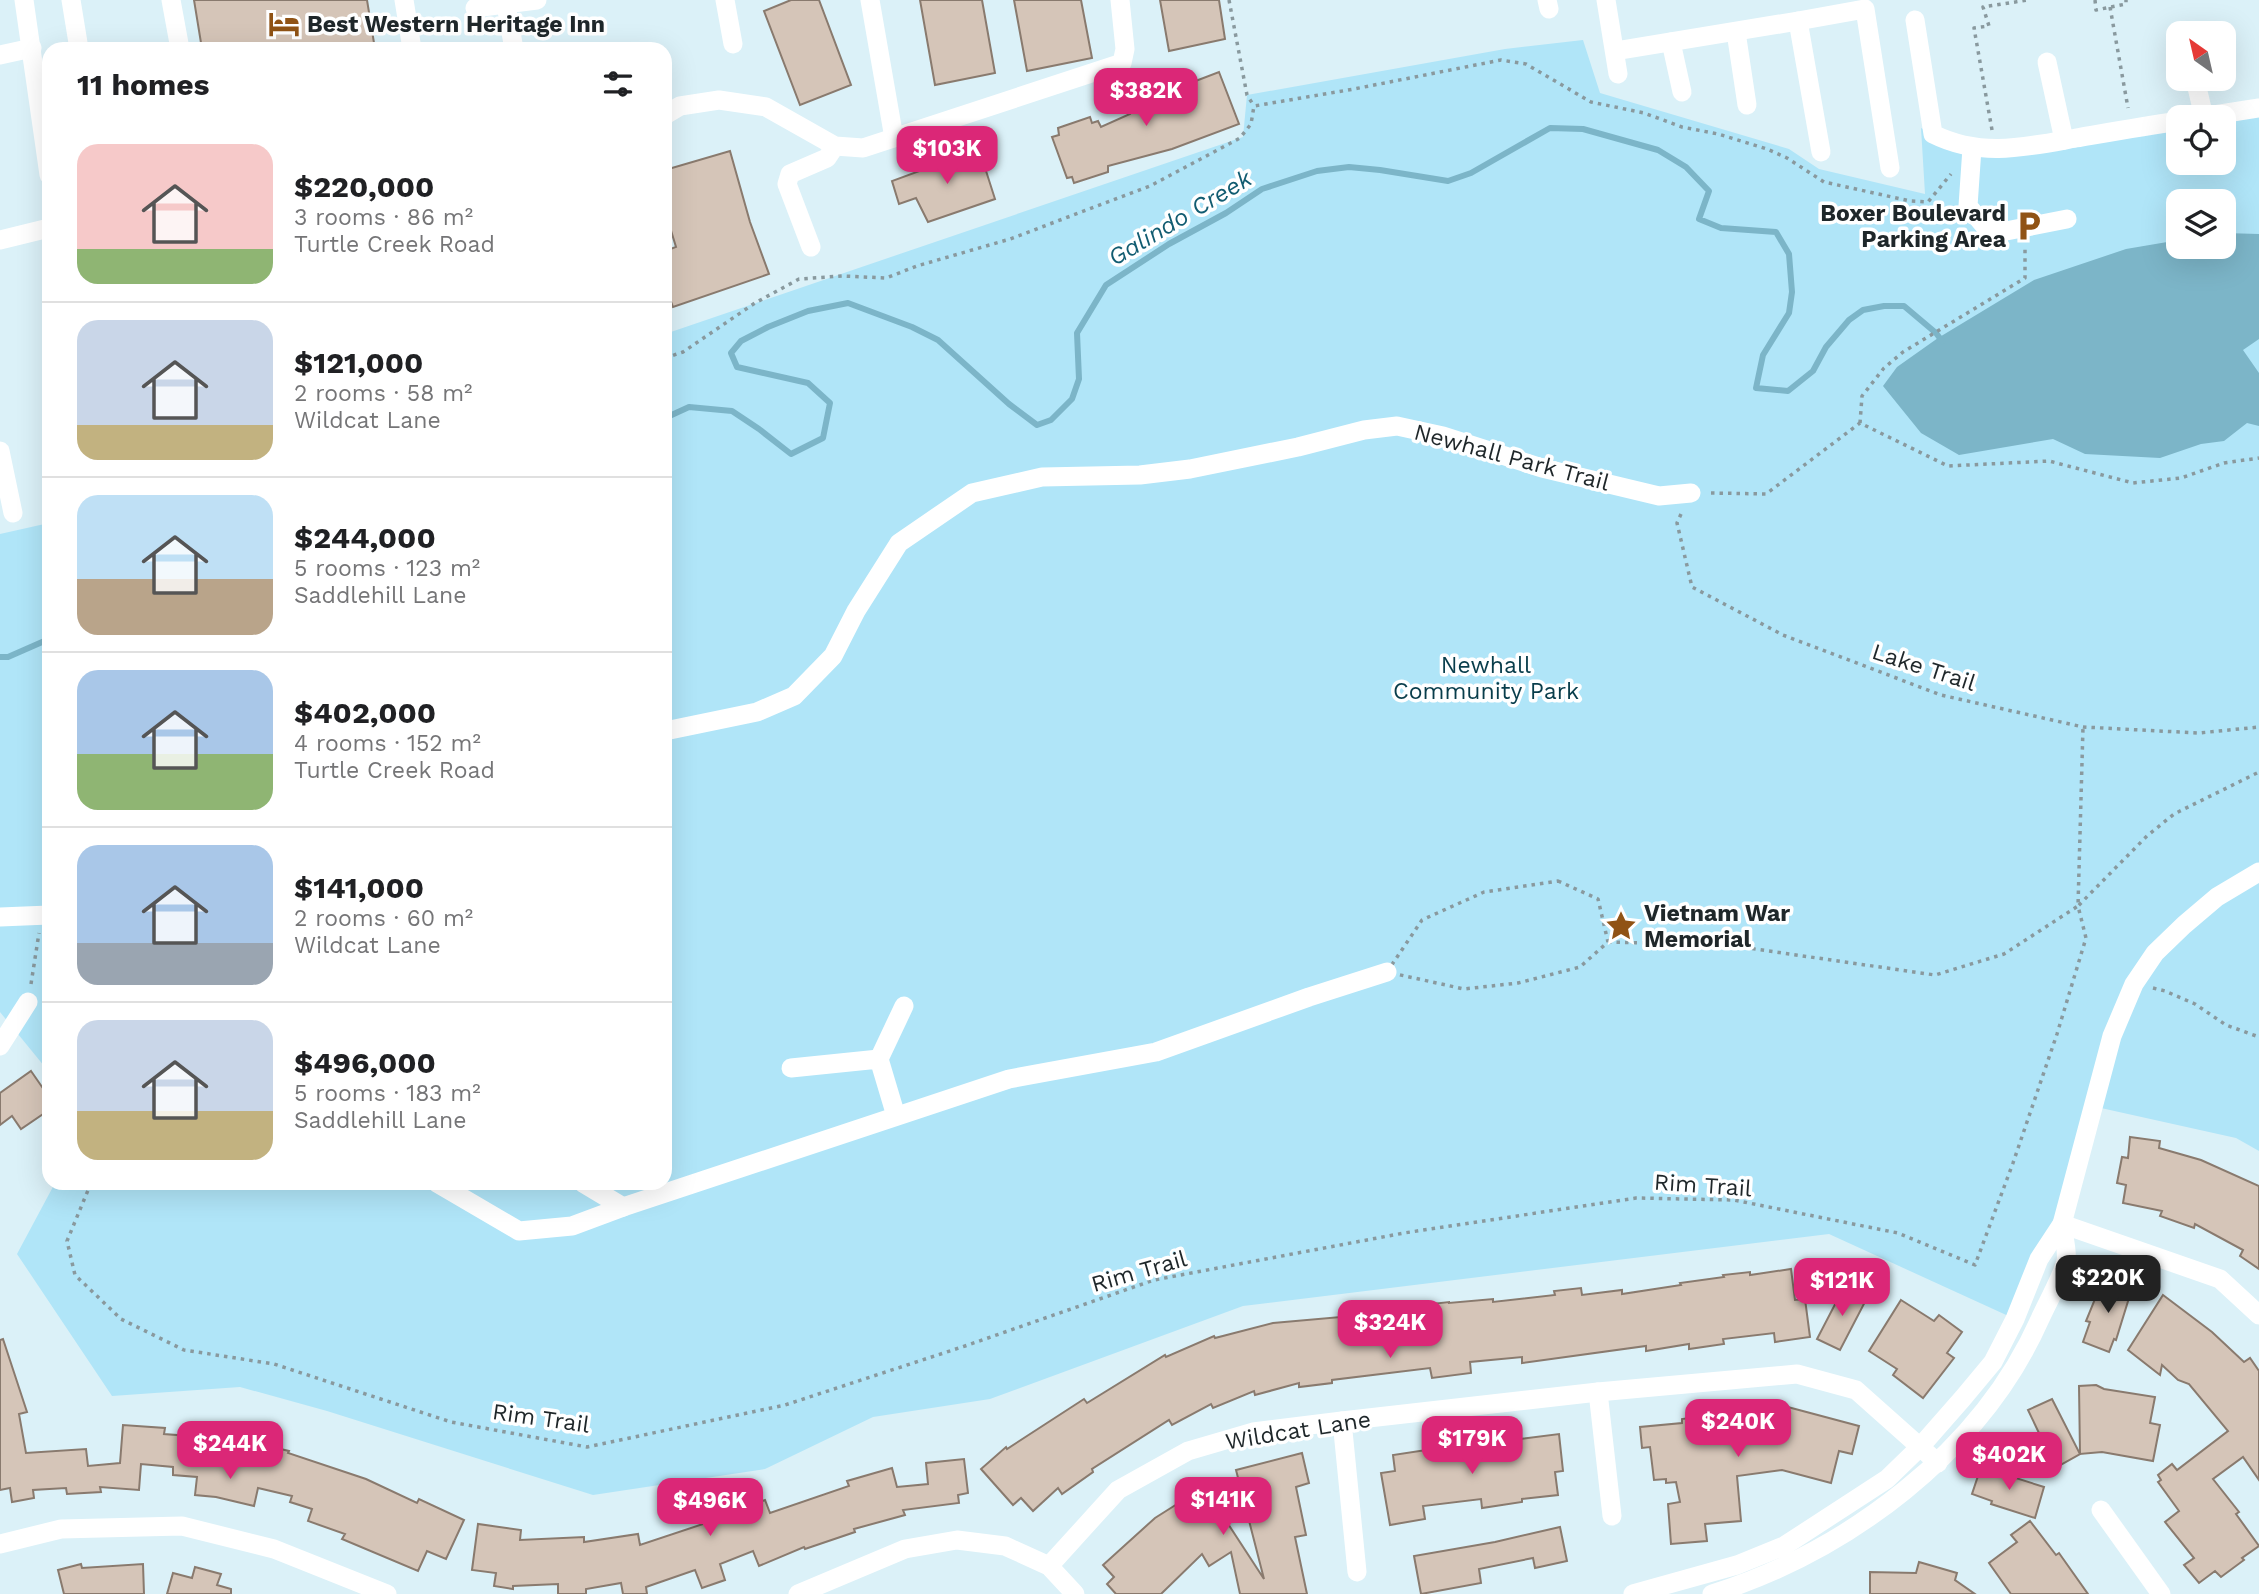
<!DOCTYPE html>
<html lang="en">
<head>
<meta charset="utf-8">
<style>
	body { margin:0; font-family:"Work Sans",sans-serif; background:#f6f6f6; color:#202124; height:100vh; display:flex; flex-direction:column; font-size:26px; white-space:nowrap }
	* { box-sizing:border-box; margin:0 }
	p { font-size:23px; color:#757577 }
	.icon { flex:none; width:38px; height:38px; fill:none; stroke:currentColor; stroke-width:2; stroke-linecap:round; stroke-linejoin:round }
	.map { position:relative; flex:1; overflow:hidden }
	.details { position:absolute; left:42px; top:42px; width:630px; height:1148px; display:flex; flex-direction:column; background:#fff; border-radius:21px; box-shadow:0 7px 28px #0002 }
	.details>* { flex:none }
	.needle { width:46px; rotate:326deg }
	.buttons { position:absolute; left:2166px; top:21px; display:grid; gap:14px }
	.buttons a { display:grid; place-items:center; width:70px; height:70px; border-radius:14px; background:#fff; box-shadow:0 7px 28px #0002; font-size:35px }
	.price { position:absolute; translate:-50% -60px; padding:0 16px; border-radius:14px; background:#db2777; color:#fff; font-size:23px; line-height:46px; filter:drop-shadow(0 2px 4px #0008) }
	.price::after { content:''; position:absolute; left:50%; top:42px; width:21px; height:16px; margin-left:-10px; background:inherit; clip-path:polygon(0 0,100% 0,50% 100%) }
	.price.selected { background:#222; color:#fff }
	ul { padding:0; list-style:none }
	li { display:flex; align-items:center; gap:21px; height:175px; padding:0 35px }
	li+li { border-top:2px solid #e0e0e0 }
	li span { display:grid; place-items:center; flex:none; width:196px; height:140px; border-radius:21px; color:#555 }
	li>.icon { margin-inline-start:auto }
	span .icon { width:84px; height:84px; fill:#fffc; stroke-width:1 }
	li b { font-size:30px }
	h2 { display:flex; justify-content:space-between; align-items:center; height:84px; padding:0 35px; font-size:30px }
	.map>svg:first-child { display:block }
</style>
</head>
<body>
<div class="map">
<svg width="2259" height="1594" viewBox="0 0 2259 1594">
	<rect width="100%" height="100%" fill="#dbf1f8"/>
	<g fill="#b0e5f8" fill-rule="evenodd">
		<path d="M1583 40 1600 93 1789 149 1819 169 1925 194 1921 128 1950 143 1972 148 2179 121V163H2224V117L2259 108V1151L2236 1138 2092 1106 2062 1224 2015 1319 1829 1234 1243 1306 990 1399 873 1417 765 1469 593 1495 327 1411 240 1387 112 1396 17 1254 55 1183H665V334L1243 137 1247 95 1505 49ZM2179 201H2224V247H2179Z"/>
		<path d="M49 523V1072L0 1012V534Z"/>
	</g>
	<path fill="#7cb5c8" d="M2224 233 2259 234V339L2243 350 2259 373V426L2247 423 2224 441 2201 444 2160 458 2085 454 2053 439 1959 455 1921 433 1883 386 1897 367 1938 338 2034 280 2126 249 2179 240V247H2224Z"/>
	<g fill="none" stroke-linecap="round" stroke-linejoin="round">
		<g stroke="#7cb5c8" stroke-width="6">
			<path d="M665 418 689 407 732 411 759 429 791 454 823 438 830 403 808 383 737 367 731 353 741 341 768 327 808 311 848 303 912 327 938 340 1009 404 1037 425 1051 420 1072 399 1079 379 1077 333 1106 285 1169 244 1226 213 1262 189 1317 171 1349 167 1380 170 1448 181 1471 173 1550 128 1583 129 1658 150 1686 167 1709 191 1699 219 1721 228 1776 232 1789 254 1792 292 1789 313 1763 355 1756 388 1788 391 1813 371 1826 347 1849 320 1863 310 1884 306H1904L1936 333 1942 341"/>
			<path d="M0 657H8L49 639"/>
		</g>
	</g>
	<g fill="#d5c5b8" stroke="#897a6e" stroke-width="2">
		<path d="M194 0H367L375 49H202Z"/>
		<path d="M791 0H819L851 85 800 105 764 11Z"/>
		<path d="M920 0H982L995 73 935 85Z"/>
		<path d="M1014 0H1081L1092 58 1027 71Z"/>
		<path d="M1160 0H1219L1225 39 1169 51Z"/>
		<path d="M1219 72 1239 124 1172 149 1108 166V172L1074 183 1072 177 1067 178 1052 137 1059 135 1058 128 1090 117 1092 123 1098 121 1101 127 1130 114 1126 102 1193 82Z"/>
		<path d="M979 149 995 199 928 222 916 198 899 204 892 181Z"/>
		<path d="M730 151 750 222 769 274 673 307 665 285V251L676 247 665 211V170Z"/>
		<path d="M31 1071 49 1097V1110L21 1129 12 1116 0 1125V1093Z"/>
		<path d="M2130 1137 2160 1141 2159 1148 2201 1160 2259 1186V1269L2240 1256 2243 1250 2195 1224 2194 1228 2160 1216 2162 1211 2123 1203 2126 1185 2117 1183 2122 1157 2128 1158Z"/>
		<path d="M1791 1269 1795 1300 1805 1299 1810 1337 1775 1342 1774 1333 1723 1339 1724 1344 1689 1349V1344L1646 1351V1346L1522 1363V1357L1470 1362 1471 1373 1432 1378 1430 1368 1332 1380V1383L1299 1387V1383L1255 1395 1254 1391 1213 1408 1211 1404 1172 1425 1169 1420 1092 1469 1093 1472 1062 1494 1058 1488 1033 1511 1021 1498 1013 1505 981 1469 1006 1447 1007 1449 1084 1399 1087 1403 1165 1355 1166 1357 1214 1336 1215 1338 1273 1323 1363 1315V1317L1423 1310 1422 1305 1449 1302V1303L1493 1299V1302L1555 1295 1554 1291 1581 1288 1582 1295 1622 1290V1294L1681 1285 1680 1283 1724 1277 1723 1275 1750 1272V1275Z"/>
		<path d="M2111 1277 2133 1285 2116 1340 2114 1339 2109 1352 2083 1342 2090 1322 2086 1321 2097 1294 2103 1295Z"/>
		<path d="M1844 1287 1867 1298 1840 1350 1817 1339Z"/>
		<path d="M2163 1295 2212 1332 2244 1362 2250 1358 2259 1371V1480L2243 1457 2213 1479 2239 1512 2236 1514 2259 1546 2242 1558 2244 1560 2221 1577 2215 1571 2199 1583 2184 1565 2194 1558 2165 1522 2179 1511 2158 1482 2161 1480 2158 1475 2172 1464 2177 1470 2228 1431 2189 1384 2178 1380 2162 1365 2160 1375 2128 1350Z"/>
		<path d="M1901 1300 1934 1321 1939 1315 1962 1332 1947 1353 1954 1358 1923 1398 1893 1375 1897 1369 1869 1351Z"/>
		<path d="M3 1339 27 1412 19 1414 26 1453 86 1449 88 1466 120 1463 123 1425 165 1428 164 1434 242 1440 289 1451 288 1453 366 1479 417 1503 419 1499 464 1520 446 1559 427 1551 418 1571 342 1539 345 1534 308 1521 312 1509 290 1502 292 1496 258 1488 254 1506 216 1497 195 1495 197 1477 173 1475V1467L141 1464 139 1490 100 1487 101 1492 67 1494 66 1488 33 1490 34 1498 12 1502 10 1488 0 1490V1340Z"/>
		<path d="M2096 1385 2104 1389 2155 1397 2150 1423 2160 1425 2153 1461 2102 1452 2080 1454 2079 1386Z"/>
		<path d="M2052 1399 2080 1454 2046 1473 2030 1437 2039 1433 2028 1410Z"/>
		<path d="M1784 1406 1859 1426 1852 1454 1839 1451 1831 1483 1782 1470 1737 1476 1741 1521 1705 1524 1707 1541 1671 1544 1668 1504 1680 1502 1676 1482 1666 1483V1479L1654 1480 1650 1447 1642 1448 1640 1427 1682 1423V1419L1723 1413Z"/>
		<path d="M1559 1434 1563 1471 1555 1472 1558 1495 1522 1499V1502L1482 1508 1481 1499 1423 1506 1425 1519 1390 1525 1381 1473 1395 1471 1393 1455 1466 1444V1446Z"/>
		<path d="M1302 1453 1309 1483 1296 1487 1306 1535 1295 1537 1307 1594H1240L1231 1552 1209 1566 1202 1554 1161 1594H1116L1107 1584 1114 1577 1103 1565 1155 1518 1204 1487 1264 1579 1236 1470Z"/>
		<path d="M964 1459 968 1493 958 1495 959 1503 903 1510 905 1515 854 1529 855 1532 805 1549 804 1547 759 1566 753 1551 720 1564 725 1580 702 1588 695 1570 646 1587 647 1594H623L621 1583 586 1589V1594H558V1584L513 1586V1589L494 1586 496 1573 472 1570 478 1524 521 1530 520 1540 584 1537V1542L638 1534 640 1545 706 1523 765 1500 770 1513 849 1486 847 1481 892 1468 897 1487 928 1484 926 1463Z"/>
		<path d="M1981 1467 2044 1487 2035 1518 1991 1504 1992 1501 1972 1494Z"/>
		<path d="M2030 1521 2056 1555 2059 1553 2088 1594H2011L1989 1563 2017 1542 2011 1535Z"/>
		<path d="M1560 1527 1567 1561 1535 1568 1533 1558 1479 1569 1481 1583 1421 1594 1414 1556 1495 1542Z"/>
		<path d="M1919 1562 1957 1573 1955 1580 1975 1594H1870V1572L1916 1573Z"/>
		<path d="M81 1564 82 1568 143 1564 144 1594H64L58 1570Z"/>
		<path d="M195 1567 221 1574 217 1585 231 1589V1594H167L173 1573 192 1578Z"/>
	</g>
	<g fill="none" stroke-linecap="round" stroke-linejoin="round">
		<g stroke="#89999e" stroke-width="3.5" stroke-dasharray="3.5 5" stroke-linecap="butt">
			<path d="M1229 0 1247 95 1254 106"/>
			<path d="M2095 0 2096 10 2126 4V0"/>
			<path d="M2110 7 2128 108"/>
			<path d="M1992 130 1974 28 1989 26 1983 7 2028 0"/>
			<path d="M665 358 683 352 755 303 799 279 842 276 886 278 917 266 1010 239 1150 186 1240 138 1251 124 1254 106 1354 89 1501 60 1526 64 1591 102 1644 113 1682 127 1718 134 1767 149 1787 158 1824 182 1910 201 1928 202 1951 174"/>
			<path d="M1860 423 1862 396 1884 368 1903 352 2025 278V248"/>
			<path d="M1711 493 1766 494 1860 423 1948 466 2049 461 2133 483 2181 478 2224 463 2259 458"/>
			<path d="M1681 514 1677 523 1692 587 1783 635 1941 695 2083 727 2199 733 2259 727"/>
			<path d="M1558 881 1598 899 1608 942 1580 967 1518 983 1464 989 1387 972 1422 920 1484 892Z"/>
			<path d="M1608 942 1727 945 1935 975 2004 954 2078 906 2083 727"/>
			<path d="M31 984 39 933"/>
			<path d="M2153 988 2165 991 2195 1004 2226 1025 2259 1037"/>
			<path d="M91 1183 67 1241 75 1275 121 1319 184 1350 274 1364 451 1422 587 1447 785 1405 965 1346 1154 1280 1404 1233 1636 1198 1734 1200 1898 1233 1975 1265 2013 1163 2057 1034 2086 938 2078 906 2147 836 2174 814 2259 772"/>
		</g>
		<g stroke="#fff" stroke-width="19">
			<path d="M24 0 49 175"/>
			<path d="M71 0 79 49"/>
			<path d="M171 0 180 49"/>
			<path d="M404 0 412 49"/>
			<path d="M725 0 733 44"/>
			<path d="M870 0 894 138"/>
			<path d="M1547 0 1549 9"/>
			<path d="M1606 0 1618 74"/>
			<path d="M506 5 514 49"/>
			<path d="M475 8 537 0"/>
			<path d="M1915 20 1933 134C1981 158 2026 147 2076 138 2111 132 2145 126 2179 121"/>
			<path d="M1798 21 1821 152"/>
			<path d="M1736 32 1747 105"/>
			<path d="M1671 42 1682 92"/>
			<path d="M1615 51 1798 21 1865 9 1890 168"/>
			<path d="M0 55 32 48"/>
			<path d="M2047 62 2064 140"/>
			<path d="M2195 79 2204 117"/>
			<path d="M665 115 680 106 719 100 766 107 835 146 863 148 1122 63 1125 49 1120 0"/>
			<path d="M2201 117 2259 108"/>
			<path d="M1972 148 1968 206 1991 234 2067 219"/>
			<path d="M0 240 49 228"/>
			<path d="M811 247 787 184 790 174 827 158 835 146"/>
			<path d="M0 451 13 513"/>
			<path d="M665 731 757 712 794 696 833 656 856 611 899 543 972 493 1042 477 1140 475 1190 469 1298 447 1364 430 1397 426 1443 436 1542 468 1659 496 1691 493"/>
			<path d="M0 917 49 915"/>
			<path d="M0 1046 28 1002"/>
			<path d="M879 1059 904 1006"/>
			<path d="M791 1068 879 1059 896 1116"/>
			<path d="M437 1183 519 1231 572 1226 623 1207 1009 1079 1156 1052 1309 997 1387 972"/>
			<path d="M583 1183 623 1207"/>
			<path d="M2062 1224 2220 1279 2259 1315"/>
			<path d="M1598 1392 1612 1516"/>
			<path d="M1342 1421 1357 1572"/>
			<path d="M2101 1510 2161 1594"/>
			<path d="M0 1544 61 1529 182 1526 274 1549 387 1594"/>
			<path d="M1049 1566 1118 1490 1188 1451 1253 1432 1342 1421 1598 1392 1797 1374 1856 1390 1938 1463"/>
			<path d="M798 1594 905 1549 957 1540 1005 1546 1049 1566 1075 1594"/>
			<path d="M1633 1594 1737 1565 1784 1546 1887 1479 1920 1447 1963 1398 1993 1362 2015 1319 2039 1259 2062 1224 2112 1036 2134 984 2155 953 2184 925 2217 897 2259 872"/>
			<path d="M1712 1594C1848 1551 1981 1452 2040 1319 2047 1303 2062 1277 2066 1261 2068 1251 2063 1235 2062 1224"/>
		</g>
	</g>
	<defs>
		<symbol id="hotel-bare" viewBox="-9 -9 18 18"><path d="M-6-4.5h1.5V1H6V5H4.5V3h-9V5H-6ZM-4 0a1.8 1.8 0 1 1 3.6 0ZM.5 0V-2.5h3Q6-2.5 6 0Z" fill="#905315" stroke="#fff" stroke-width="2.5" paint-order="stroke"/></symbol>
		<symbol id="parking-bare" viewBox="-9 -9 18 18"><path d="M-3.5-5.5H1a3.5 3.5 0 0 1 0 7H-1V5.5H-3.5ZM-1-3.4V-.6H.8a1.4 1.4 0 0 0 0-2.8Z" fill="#905315" stroke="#fff" stroke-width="2.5" paint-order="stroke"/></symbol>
		<symbol id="sight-bare" viewBox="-9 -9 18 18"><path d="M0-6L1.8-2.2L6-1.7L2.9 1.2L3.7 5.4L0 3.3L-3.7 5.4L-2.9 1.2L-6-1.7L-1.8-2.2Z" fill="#905315" stroke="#fff" stroke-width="2.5" paint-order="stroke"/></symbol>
	</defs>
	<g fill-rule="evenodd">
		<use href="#hotel-bare" x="262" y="2" width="44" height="44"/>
		<use href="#parking-bare" x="2007" y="204" width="44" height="44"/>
		<use href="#sight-bare" x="1599" y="904" width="44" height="44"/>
	</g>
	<g text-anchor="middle" stroke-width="7" stroke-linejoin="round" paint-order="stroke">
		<g font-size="23" font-weight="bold" fill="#1f272a" stroke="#fff" text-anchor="start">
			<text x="307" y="32">Best Western Heritage Inn</text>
			<text x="2006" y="221" text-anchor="end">Boxer Boulevard<tspan x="2006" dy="26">Parking Area</tspan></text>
			<text x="1644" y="921">Vietnam War<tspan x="1644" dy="26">Memorial</tspan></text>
		</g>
		<g font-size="23" fill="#1f272a" stroke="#fff">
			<text transform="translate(1512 457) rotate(15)" y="8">Newhall Park Trail</text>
			<text transform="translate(1924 667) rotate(18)" y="8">Lake Trail</text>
			<text transform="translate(1703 1185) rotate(4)" y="8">Rim Trail</text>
			<text transform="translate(1139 1271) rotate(-16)" y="8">Rim Trail</text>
			<text transform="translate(541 1418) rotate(8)" y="8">Rim Trail</text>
			<text transform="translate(1298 1430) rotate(-9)" y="8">Wildcat Lane</text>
		</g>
		<g font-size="23" fill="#083d4b" stroke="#fff">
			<text x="1486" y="673">Newhall<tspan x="1486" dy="26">Community Park</tspan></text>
		</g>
		<g font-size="24" font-style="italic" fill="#115c71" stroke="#fff">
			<text transform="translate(1180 218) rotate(-31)" y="8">Galindo Creek</text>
		</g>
	</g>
</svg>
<div class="buttons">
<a><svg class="needle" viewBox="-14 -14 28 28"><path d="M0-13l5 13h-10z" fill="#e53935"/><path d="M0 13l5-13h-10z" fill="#757577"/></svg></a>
<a><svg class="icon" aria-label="locate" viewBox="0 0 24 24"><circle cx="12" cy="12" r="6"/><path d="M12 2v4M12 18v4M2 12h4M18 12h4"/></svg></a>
<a><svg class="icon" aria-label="layers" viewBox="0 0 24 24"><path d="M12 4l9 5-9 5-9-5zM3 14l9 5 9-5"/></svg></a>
</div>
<b class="price" style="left:1146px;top:128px">$382K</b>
<b class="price" style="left:947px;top:186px">$103K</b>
<b class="price selected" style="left:2108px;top:1315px">$220K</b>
<b class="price" style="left:1842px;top:1318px">$121K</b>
<b class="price" style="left:1390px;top:1360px">$324K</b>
<b class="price" style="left:1738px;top:1459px">$240K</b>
<b class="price" style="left:1472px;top:1476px">$179K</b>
<b class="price" style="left:230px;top:1481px">$244K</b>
<b class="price" style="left:2009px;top:1492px">$402K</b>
<b class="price" style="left:1223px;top:1537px">$141K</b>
<b class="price" style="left:710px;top:1538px">$496K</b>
<section class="details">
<h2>11 homes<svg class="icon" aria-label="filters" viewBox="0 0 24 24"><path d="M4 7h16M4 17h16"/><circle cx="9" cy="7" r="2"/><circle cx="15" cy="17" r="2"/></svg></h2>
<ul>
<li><span style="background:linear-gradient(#f6c9c9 75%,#8fb573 0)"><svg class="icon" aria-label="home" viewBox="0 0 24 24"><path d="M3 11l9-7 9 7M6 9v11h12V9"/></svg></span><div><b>$220,000</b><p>3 rooms · 86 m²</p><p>Turtle Creek Road</p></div></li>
<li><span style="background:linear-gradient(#c9d6e8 75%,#c2b280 0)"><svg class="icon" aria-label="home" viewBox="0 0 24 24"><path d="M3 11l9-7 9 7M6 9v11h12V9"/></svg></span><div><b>$121,000</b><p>2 rooms · 58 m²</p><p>Wildcat Lane</p></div></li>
<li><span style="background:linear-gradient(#bfe0f5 60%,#b9a48a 0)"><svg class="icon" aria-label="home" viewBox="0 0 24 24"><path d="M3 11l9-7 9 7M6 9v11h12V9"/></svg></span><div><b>$244,000</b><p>5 rooms · 123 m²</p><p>Saddlehill Lane</p></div></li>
<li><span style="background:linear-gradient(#a9c7e8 60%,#8fb573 0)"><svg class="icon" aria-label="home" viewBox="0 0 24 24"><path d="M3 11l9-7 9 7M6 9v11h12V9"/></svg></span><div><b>$402,000</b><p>4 rooms · 152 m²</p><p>Turtle Creek Road</p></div></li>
<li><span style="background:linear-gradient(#a9c7e8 70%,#9aa5b1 0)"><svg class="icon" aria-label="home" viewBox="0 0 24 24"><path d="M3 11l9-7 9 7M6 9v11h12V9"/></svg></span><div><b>$141,000</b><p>2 rooms · 60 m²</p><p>Wildcat Lane</p></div></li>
<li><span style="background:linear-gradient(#c9d6e8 65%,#c2b280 0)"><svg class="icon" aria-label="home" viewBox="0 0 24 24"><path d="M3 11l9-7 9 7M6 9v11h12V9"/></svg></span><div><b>$496,000</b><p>5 rooms · 183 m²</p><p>Saddlehill Lane</p></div></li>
</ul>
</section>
</div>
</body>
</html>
